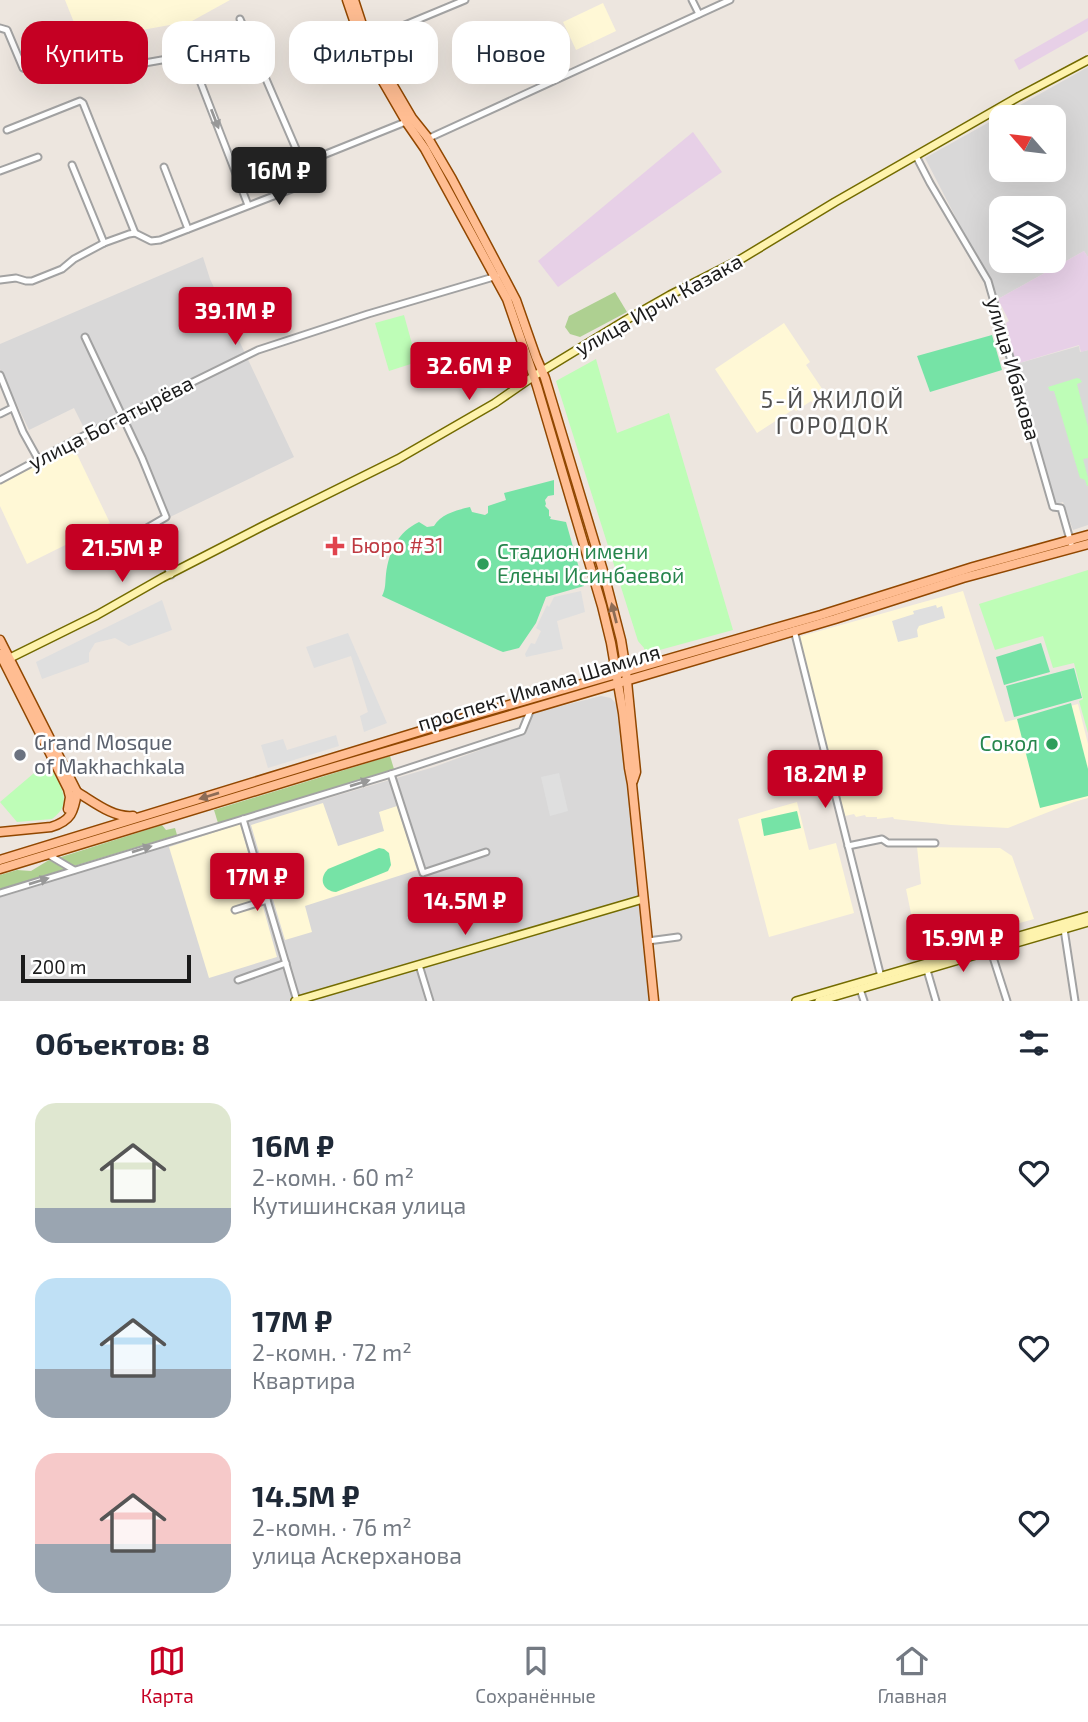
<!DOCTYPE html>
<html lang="ru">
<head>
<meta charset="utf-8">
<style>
	body { margin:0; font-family:"Exo 2",sans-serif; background:#f6f6f7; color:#1f2937; height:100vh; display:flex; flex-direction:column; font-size:26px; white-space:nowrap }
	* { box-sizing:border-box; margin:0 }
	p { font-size:23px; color:#747a83 }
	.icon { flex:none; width:38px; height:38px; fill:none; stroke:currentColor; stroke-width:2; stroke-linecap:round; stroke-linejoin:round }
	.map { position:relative; height:1001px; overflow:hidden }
	.details { display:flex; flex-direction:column; background:#fff; flex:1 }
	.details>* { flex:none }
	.hud { position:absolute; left:21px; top:21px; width:700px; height:63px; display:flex; gap:14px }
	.needle { width:46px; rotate:298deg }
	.buttons { position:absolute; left:989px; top:105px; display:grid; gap:14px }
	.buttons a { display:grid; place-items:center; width:77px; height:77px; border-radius:14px; background:#fff; box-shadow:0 7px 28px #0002; font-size:35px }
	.scale { position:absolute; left:21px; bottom:18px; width:170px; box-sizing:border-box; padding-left:7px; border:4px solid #1b1b1b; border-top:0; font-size:19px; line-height:24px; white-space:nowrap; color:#1b1b1b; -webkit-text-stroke:5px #fff; paint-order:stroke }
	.price { position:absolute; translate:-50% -60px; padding:0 16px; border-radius:7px; background:#c50023; color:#fff; font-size:23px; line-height:46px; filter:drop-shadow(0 2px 4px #0008) }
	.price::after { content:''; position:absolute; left:50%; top:42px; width:21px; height:16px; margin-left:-10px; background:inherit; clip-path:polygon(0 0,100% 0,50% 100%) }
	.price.active { background:#222; color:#fff }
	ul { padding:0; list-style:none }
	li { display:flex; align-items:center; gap:21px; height:175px; padding:0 35px }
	li span { display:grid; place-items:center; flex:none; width:196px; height:140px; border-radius:21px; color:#555 }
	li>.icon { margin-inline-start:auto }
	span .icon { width:84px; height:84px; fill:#fffc; stroke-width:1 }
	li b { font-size:30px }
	h2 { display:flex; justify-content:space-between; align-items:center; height:84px; padding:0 35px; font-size:30px }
	.pill { padding:0 24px; border-radius:21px; background:#fff; box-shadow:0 7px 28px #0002; font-size:24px; line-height:63px }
	.pill.active { background:#c50023; color:#fff }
	.tab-bar { display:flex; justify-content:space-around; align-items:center; height:98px; border-top:2px solid #e0e1e3; background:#fff; font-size:19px; color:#747a83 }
	.tab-bar a { display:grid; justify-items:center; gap:4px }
	.tab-bar .active { color:#c50023 }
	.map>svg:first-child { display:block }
</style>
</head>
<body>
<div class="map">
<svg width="1088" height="1001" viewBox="0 0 1088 1001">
	<rect width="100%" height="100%" fill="#ede6df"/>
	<g fill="#d9d8d8" fill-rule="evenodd">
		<path d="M1088 67V257L1084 251 998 299 925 158ZM1001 117H1054V170H1001ZM1001 208H1054V261H1001Z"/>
		<path d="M203 257 210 279 294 457 168 518 118 414 85 430 74 408 29 430 0 369V344Z"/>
		<path d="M1079 346 1080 352 1088 350V525L1073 530 1063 502 1055 504 1016 364Z"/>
		<path d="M601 696 611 698 619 707 651 1001H0V895L434 767 526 733 533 713Z"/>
	</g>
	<g fill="#e7d0e7">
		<path d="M1088 18V31L1019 70 1014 60Z"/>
		<path d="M693 132 722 172 558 287 538 261Z"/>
		<path d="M1084 251 1088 257V350L1081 352 1079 345 1016 364 1006 323 1009 321 998 299Z"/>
	</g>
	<g fill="#fff8d6">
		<path d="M65 0H230L192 21 103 37 100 30 79 35Z"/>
		<path d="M603 3 616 31 576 50 563 22Z"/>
		<path d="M784 323 810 362 806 365 829 399 816 408 811 401 796 411 794 409 757 433 715 369Z"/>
		<path d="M73 446 110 523 27 564 0 506V483Z"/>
		<path d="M963 591 1005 722 1078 704 1088 744V798L1074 802 1008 828 951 825 894 819 893 817 877 819V817H866L865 815 856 817 854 814 845 816 798 637Z"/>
		<path d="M797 802 809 850 836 843 854 913 769 937 738 819Z"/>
		<path d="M323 803 338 846 384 831 379 812 397 806 417 870 305 906 312 932 285 940 251 825Z"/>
		<path d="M240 824 277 957 209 978 169 847Z"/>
		<path d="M917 847 1000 848 1012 856 1034 919 949 943 943 926 914 928 906 889 921 884Z"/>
	</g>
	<g fill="#aed091">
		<path d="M615 292 627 312 580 337 570 334 565 327 569 316Z"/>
		<path d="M390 756 394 769 218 823 214 810Z"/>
		<path d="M162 825 166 830 175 828 177 835 74 866 58 858Z"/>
		<path d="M49 860 65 869 0 889V875L17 870 31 871Z"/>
	</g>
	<g fill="#befdb7">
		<path d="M404 315 417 362 389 371 375 323Z"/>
		<path d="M596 359 617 433 669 413 733 630 645 654 644 648 638 641 556 381Z"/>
		<path d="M1077 378 1080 379 1082 382 1077 384 1088 427V458L1083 459 1088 478V486H1087L1085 480 1080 478 1054 391H1050L1048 387Z"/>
		<path d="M1088 570V733L1079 701 1083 699 1074 663 1053 668 1043 636 995 650 979 604Z"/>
		<path d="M47 762C58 782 76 802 52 819L17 822 0 802Z"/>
	</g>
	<g fill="#76e3a6">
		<path d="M992 335 1002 370 930 392 917 356Z"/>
		<path d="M554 480V495L548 496 545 500 546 504 545 506 549 510V516L551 517 550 519 566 522 584 586 546 597 536 623 519 648 503 652 498 650 382 596C386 588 385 583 386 574 389 551 398 532 419 522L427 527 434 526C441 514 457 510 470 507L472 512 485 515 488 513V506L506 500 504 493Z"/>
		<path d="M1041 643 1050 672 1004 685 996 657Z"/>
		<path d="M1074 668 1082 698 1014 717 1006 686Z"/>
		<path d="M1071 703 1088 769V796L1040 808 1017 719Z"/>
		<path d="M797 811 801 828 764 836 761 819Z"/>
		<path d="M379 848 384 849 389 853 391 865 388 871 336 892C323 891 318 879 328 869Z"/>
	</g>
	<g fill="#dfdfdf">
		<path d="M581 591 585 612 557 621 563 649 526 657 525 654 531 643 535 644 541 631 536 628 547 605 549 607 554 597Z"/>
		<path d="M162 600 172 630 129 646 115 638 95 643 89 653V662L42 679 36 662Z"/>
		<path d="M936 605 937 608 942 606 945 618 919 626 917 630 918 637 898 642 892 621 914 614 913 611Z"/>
		<path d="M348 633 387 723 364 732 360 716 368 712 351 656 314 668 306 647Z"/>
		<path d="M336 735 339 746 268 768 261 745 283 739 287 750Z"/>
		<path d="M559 773 568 811 550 816 541 777Z"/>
	</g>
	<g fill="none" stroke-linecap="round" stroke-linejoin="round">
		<defs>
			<g id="street">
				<path d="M692 0 699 14"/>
				<path d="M0 28 7 30 23 68 28 70 69 55C76 57 77 66 85 68L139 64 190 55 246 33"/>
				<path d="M366 45 376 37 465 0"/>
				<path d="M190 55 248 205"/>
				<path d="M7 130 80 101 83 103 135 233"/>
				<path d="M427 139 730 0"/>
				<path d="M916 156 930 183 988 281 1053 507 1061 508 1071 543"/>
				<path d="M301 164 408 121"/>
				<path d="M72 165 104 243"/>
				<path d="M164 167 188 229"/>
				<path d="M0 171 38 157"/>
				<path d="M0 280 16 278 26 281H32L62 269 74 259 104 243 129 234 135 233 151 241 160 240 302 185 305 182V178L297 151 240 19"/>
				<path d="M85 337 142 458 166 517 147 528 171 575"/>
				<path d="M0 375 23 432 38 459"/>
				<path d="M0 414 12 408"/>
				<path d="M0 480 75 440 258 350 368 314 497 276"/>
				<path d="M794 630 881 977"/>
				<path d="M391 774 423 873 486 852"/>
				<path d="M243 819 297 1001"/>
				<path d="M848 846 882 839 888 843H935"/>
				<path d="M47 854 74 870"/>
				<path d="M0 893 391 774 522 731 531 709"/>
				<path d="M235 910 267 900"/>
				<path d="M1064 929 1075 1001"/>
				<path d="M648 941 678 937"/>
				<path d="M991 951 1007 1001"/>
				<path d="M419 965 430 1001"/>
				<path d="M927 970 936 1001"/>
				<path d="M238 980 286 963"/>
				<path d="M860 989 864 1001"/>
			</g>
			<g id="secondary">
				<path d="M6 660 97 615 162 578 263 526 398 459 495 403 534 376 626 320 670 295 741 259 835 202 1018 97 1088 60"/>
				<path d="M295 1001 643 899"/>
				<path d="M796 1001 1088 916"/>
				<path d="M819 1001 1088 922"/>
			</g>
			<g id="primary">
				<path d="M347 0 363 47 407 123 425 149 507 299 537 386 602 606 611 643 623 713 629 768 632 784 654 1001"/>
				<path d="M354 0 368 43 412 118 428 138 452 179 516 300 536 357 545 378 604 574 621 640 626 671 636 772 633 781"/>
				<path d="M0 640 77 792C74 812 71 821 51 827L0 832"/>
				<path d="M0 654 68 789 70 797 68 809"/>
				<path d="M77 792C94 802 113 818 133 816"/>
				<path d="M0 860 450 722 821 615 973 567 1088 535"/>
				<path d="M0 869 321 771 835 619 963 578 1088 544"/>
			</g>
		</defs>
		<use href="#street" stroke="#a2a2a2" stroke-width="9"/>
		<use href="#secondary" stroke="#736b00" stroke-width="10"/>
		<use href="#primary" stroke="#914700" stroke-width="11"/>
		<use href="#street" stroke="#fff" stroke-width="5"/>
		<use href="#secondary" stroke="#fef3ad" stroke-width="7"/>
		<use href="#primary" stroke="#ffbd92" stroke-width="8"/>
	</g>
	<defs><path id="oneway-solid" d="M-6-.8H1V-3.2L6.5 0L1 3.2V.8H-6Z" transform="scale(1.75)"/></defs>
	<g fill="#989898">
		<use href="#oneway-solid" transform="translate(215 119) rotate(69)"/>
		<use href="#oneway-solid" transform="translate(360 783) rotate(-17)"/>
		<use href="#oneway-solid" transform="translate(142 849) rotate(-17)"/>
		<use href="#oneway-solid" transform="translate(39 881) rotate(-17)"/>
	</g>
	<g fill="#8d6c56">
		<use href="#oneway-solid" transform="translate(614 613) rotate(-104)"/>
		<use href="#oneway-solid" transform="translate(209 796) rotate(163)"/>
	</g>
	<path fill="#e0444e" stroke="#fff" stroke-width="2.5" d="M331.5 535.5h7v7h7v7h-7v7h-7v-7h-7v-7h7z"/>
	<g fill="#2e9e5b" stroke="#fff" stroke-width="2.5">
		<circle cx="483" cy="564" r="7"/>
		<circle cx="1052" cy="744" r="7"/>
	</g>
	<circle fill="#6b7280" stroke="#fff" stroke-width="2.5" cx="20" cy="755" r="7"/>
	<g text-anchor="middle" stroke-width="5" stroke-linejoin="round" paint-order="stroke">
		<g font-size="21" fill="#1b1b1b" stroke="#fff">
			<text transform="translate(659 305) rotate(-29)" y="7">улица Ирчи Казака</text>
			<text transform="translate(1013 369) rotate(74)" y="7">улица Ибакова</text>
			<text transform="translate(111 423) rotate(-27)" y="7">улица Богатырёва</text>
			<text transform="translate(539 688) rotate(-17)" y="7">проспект Имама Шамиля</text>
		</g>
		<g font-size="21" fill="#be3a42" stroke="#fff" text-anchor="start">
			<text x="351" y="553">Бюро #31</text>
		</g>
		<g font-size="21" fill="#27864d" stroke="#fff" text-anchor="start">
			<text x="497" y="559">Стадион имени<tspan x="497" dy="24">Елены Исинбаевой</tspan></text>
			<text x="1038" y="751" text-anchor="end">Сокол</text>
		</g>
		<g font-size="21" fill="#5b616d" stroke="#fff" text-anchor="start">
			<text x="34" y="750">Grand Mosque<tspan x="34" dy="24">of Makhachkala</tspan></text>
		</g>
		<g font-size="23" letter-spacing="2" fill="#4e4e4e" stroke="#fff">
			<text x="833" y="408">5-Й ЖИЛОЙ<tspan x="833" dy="26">ГОРОДОК</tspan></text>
		</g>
	</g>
</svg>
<div class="buttons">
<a><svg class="needle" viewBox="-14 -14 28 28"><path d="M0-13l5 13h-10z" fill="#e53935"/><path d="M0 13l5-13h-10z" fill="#747a83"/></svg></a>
<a><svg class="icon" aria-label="layers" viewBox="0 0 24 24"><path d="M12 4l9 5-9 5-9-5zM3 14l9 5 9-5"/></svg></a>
</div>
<div class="scale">200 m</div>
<b class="price active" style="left:279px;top:207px">16M ₽</b>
<b class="price" style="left:235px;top:347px">39.1M ₽</b>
<b class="price" style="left:469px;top:402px">32.6M ₽</b>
<b class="price" style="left:122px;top:584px">21.5M ₽</b>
<b class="price" style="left:825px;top:810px">18.2M ₽</b>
<b class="price" style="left:257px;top:913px">17M ₽</b>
<b class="price" style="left:465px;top:937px">14.5M ₽</b>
<b class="price" style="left:963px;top:974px">15.9M ₽</b>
<div class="hud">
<a class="pill active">Купить</a>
<a class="pill">Снять</a>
<a class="pill">Фильтры</a>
<a class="pill">Новое</a>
</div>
</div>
<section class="details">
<h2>Объектов: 8<svg class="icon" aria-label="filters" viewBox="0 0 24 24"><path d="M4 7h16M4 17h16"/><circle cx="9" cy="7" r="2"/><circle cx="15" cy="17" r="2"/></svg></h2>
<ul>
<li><span style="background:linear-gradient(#dfe7d0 75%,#9aa5b1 0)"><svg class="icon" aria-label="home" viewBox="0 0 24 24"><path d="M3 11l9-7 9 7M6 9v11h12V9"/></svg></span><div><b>16M ₽</b><p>2-комн. · 60 m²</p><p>Кутишинская улица</p></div><svg class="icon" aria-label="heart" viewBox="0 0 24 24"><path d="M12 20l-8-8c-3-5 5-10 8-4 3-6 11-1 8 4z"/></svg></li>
<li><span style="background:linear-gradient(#bfe0f5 65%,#9aa5b1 0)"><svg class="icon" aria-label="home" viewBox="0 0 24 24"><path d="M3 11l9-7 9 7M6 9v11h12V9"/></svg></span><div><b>17M ₽</b><p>2-комн. · 72 m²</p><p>Квартира</p></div><svg class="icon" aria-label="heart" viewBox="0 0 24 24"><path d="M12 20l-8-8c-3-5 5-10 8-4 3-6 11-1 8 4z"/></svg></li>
<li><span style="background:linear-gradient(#f6c9c9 65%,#9aa5b1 0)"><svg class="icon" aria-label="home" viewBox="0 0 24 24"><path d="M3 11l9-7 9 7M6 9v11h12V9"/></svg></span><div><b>14.5M ₽</b><p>2-комн. · 76 m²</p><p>улица Аскерханова</p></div><svg class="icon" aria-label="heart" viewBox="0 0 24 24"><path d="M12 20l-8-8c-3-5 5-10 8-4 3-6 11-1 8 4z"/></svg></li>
</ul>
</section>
<nav class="tab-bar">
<a class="active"><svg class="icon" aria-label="map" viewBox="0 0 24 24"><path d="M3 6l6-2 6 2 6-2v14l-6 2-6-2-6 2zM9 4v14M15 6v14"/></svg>Карта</a>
<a><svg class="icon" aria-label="saved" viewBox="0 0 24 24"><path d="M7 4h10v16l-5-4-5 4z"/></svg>Сохранённые</a>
<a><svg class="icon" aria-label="home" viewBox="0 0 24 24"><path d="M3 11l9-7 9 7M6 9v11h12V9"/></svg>Главная</a>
</nav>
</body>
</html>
